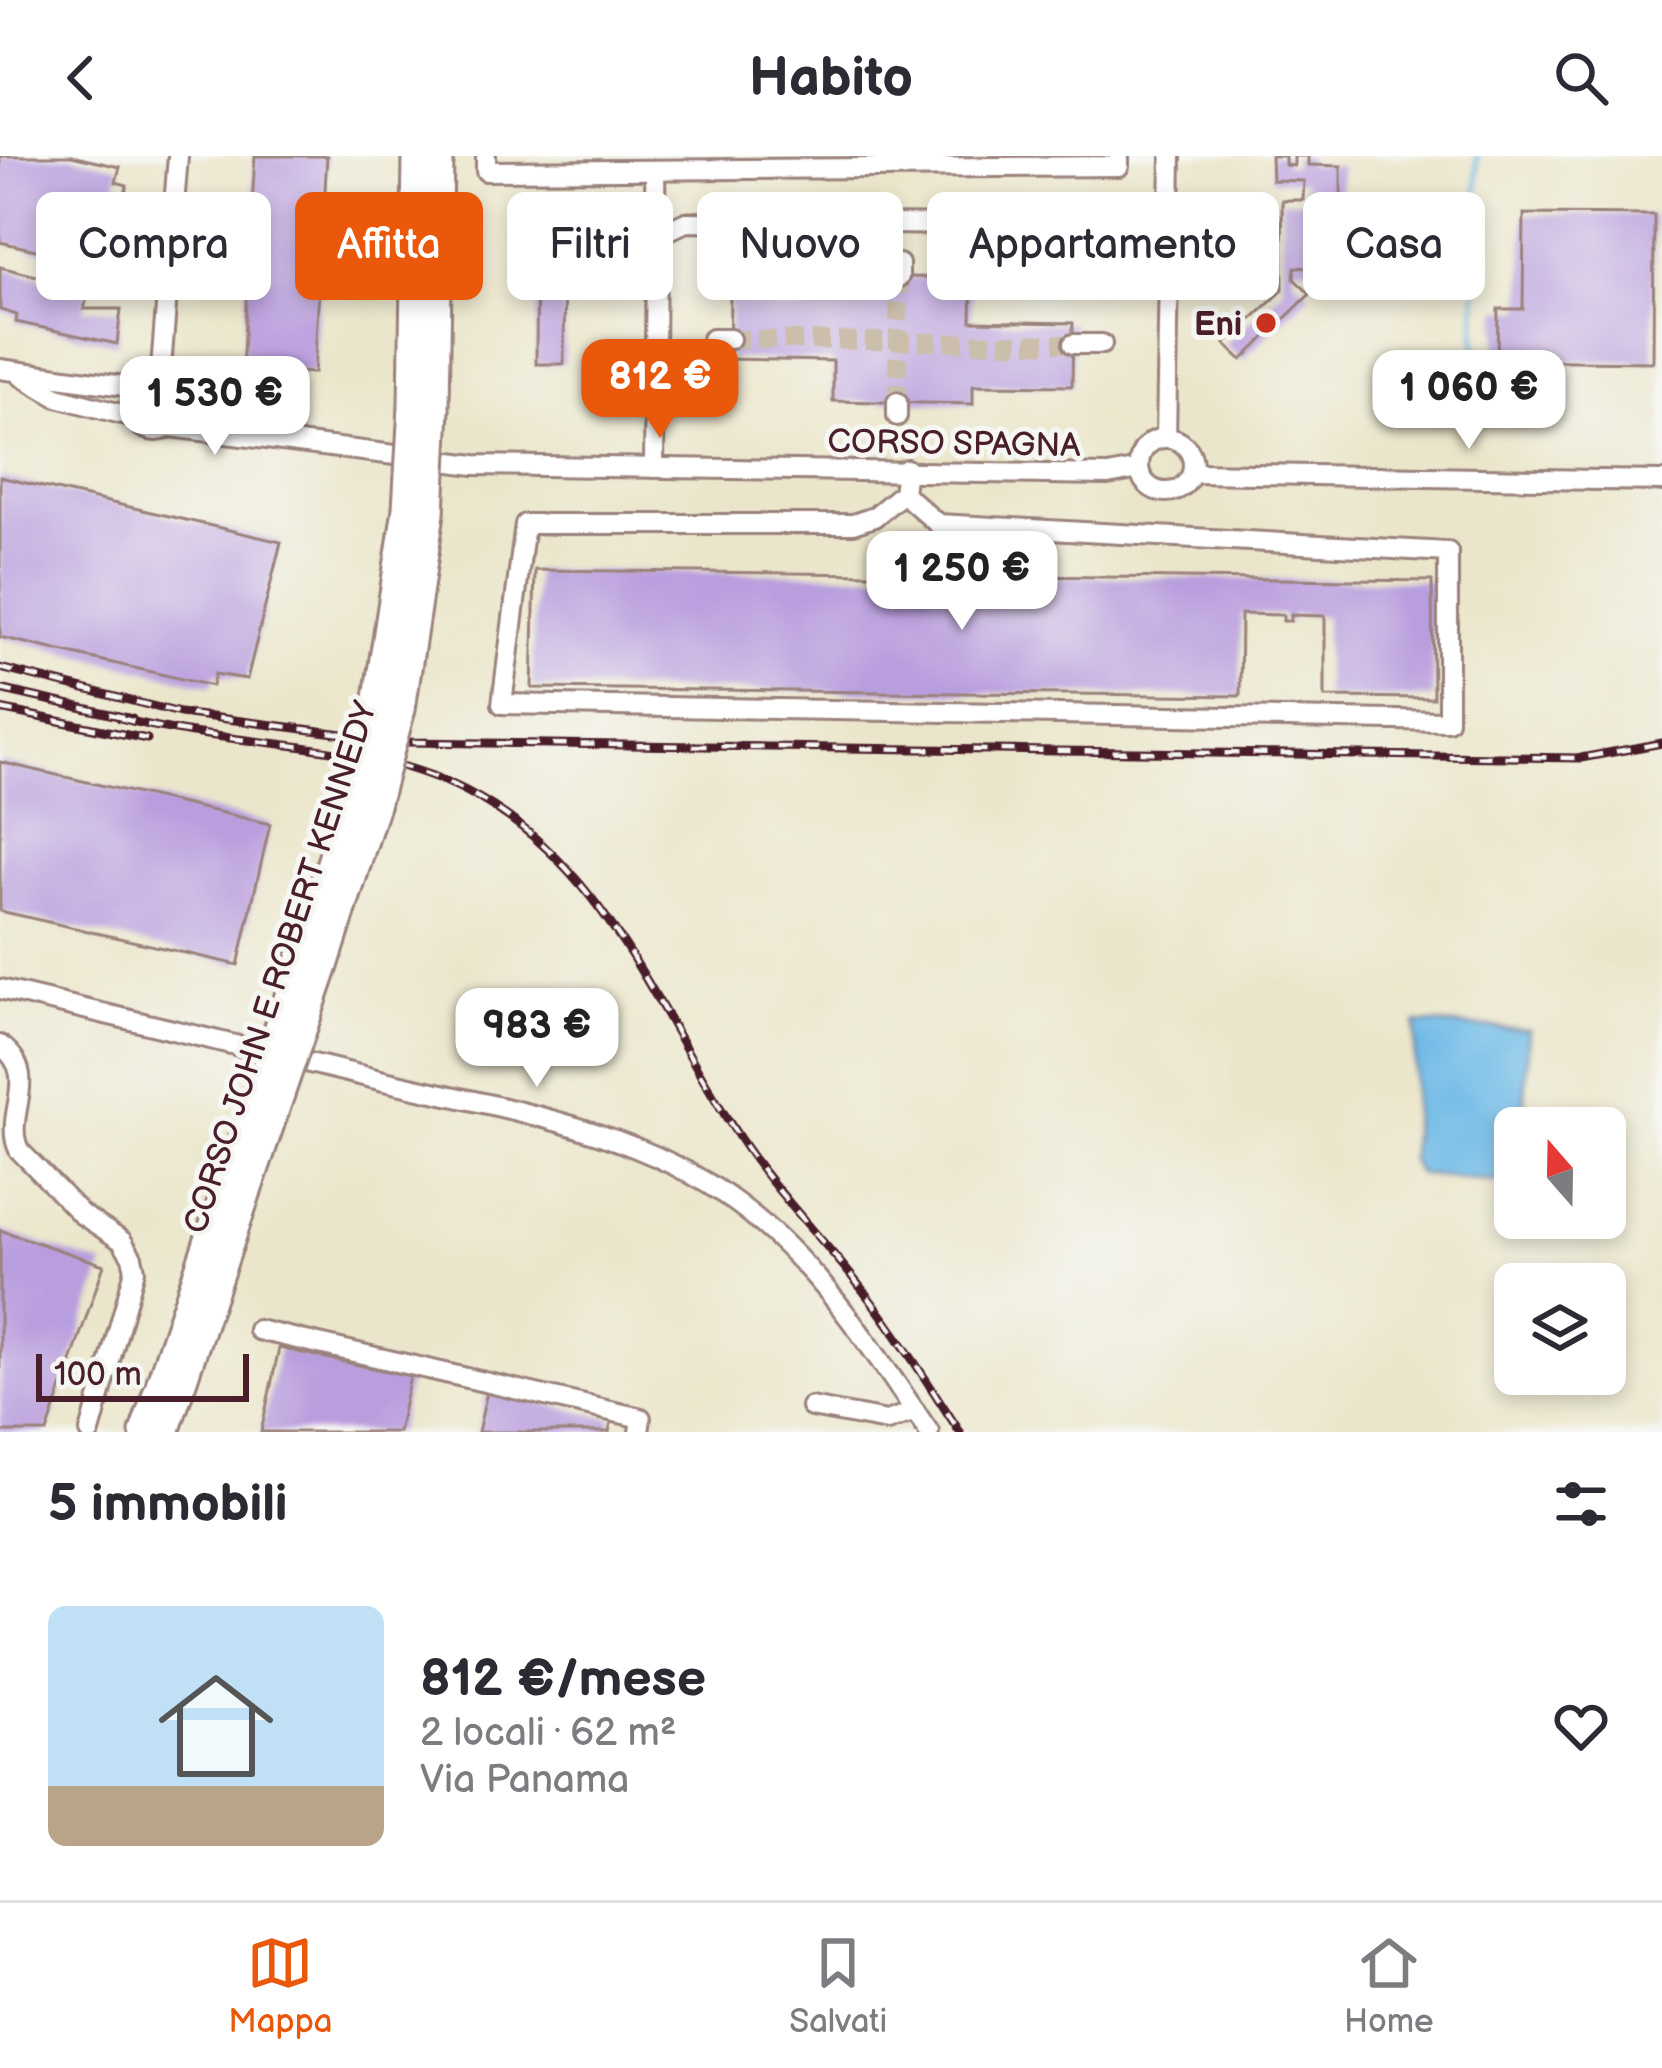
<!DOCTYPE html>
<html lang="it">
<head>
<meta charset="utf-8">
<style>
	body { margin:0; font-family:"Balsamiq Sans",sans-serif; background:#f7f7f7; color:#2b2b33; height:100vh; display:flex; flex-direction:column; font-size:45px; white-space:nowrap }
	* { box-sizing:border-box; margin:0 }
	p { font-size:39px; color:#7c7c81 }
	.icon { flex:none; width:66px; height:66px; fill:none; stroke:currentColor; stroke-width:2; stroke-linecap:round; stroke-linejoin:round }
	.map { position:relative; height:1276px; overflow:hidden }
	.drawer { display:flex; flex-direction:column; background:#fff; flex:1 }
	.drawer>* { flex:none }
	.banner { position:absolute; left:36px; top:36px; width:1590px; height:108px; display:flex; gap:24px }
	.needle { width:78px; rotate:340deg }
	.tools { position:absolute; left:1494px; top:951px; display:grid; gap:24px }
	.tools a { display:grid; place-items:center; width:132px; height:132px; border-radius:18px; background:#fff; box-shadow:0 6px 18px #0003; font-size:60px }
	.scale { position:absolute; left:36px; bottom:30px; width:213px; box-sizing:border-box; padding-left:12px; border:6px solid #4a1f2b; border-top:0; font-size:33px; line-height:42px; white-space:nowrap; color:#4a1f2b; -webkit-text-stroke:9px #f6f6f2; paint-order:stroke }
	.price { position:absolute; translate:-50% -102px; padding:0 27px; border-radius:24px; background:#fff; color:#222; font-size:39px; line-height:78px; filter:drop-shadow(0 3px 6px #0008) }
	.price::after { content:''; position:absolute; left:50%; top:72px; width:36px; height:27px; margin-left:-18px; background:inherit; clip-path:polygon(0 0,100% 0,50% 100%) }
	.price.current { background:#ea580c; color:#fff }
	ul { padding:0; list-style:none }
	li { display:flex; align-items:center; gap:36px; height:300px; padding:0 48px }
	li span { display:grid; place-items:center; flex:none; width:336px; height:240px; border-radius:18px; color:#555 }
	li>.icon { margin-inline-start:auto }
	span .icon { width:144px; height:144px; fill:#fffc; stroke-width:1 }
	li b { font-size:51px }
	h2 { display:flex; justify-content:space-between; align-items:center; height:144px; padding:0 48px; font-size:51px }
	.tag { padding:0 42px; border-radius:18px; background:#fff; box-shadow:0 6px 18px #0003; font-size:42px; line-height:108px }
	.tag.current { background:#ea580c; color:#fff }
	header { display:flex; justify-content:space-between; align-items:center; height:156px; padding:0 48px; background:#fff; font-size:54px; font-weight:700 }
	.tab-bar { display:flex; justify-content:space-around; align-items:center; height:168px; border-top:3px solid #e1e1e2; background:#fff; font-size:33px; color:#7c7c81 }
	.tab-bar a { display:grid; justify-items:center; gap:6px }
	.tab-bar .current { color:#ea580c }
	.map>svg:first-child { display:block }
</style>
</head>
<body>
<header><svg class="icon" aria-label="back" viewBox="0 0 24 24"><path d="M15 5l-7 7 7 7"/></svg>Habito<svg class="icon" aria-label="search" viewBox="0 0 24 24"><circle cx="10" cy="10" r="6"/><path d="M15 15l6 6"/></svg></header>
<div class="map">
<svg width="1662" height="1276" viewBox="0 0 1662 1276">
	<rect width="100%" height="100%" fill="#f6f6f2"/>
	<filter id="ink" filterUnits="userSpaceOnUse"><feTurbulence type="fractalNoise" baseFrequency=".00833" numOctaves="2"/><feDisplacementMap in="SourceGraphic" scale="24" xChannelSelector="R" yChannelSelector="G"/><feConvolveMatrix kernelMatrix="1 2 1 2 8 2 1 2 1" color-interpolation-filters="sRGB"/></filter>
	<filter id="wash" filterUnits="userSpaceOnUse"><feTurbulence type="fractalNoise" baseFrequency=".004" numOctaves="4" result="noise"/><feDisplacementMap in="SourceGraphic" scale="48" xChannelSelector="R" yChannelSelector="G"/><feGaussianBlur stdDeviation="2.7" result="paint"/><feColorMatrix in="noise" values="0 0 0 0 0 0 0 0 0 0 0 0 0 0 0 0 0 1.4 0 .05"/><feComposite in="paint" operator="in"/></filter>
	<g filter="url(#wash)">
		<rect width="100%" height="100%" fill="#ebe6cb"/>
		<path fill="#6dbae7" stroke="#5c6c89" stroke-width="3" d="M1416 867 1529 874 1523 972H1515V1021L1507 1027 1418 1018 1411 1004Z"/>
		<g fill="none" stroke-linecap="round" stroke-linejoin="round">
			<path stroke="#6dbae7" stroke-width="4.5" d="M1475 263 1477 0"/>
		</g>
		<g id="blocks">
			<g fill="#b99ede">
				<path d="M0 0H71L120 11 116 26 127 29 122 51 112 49 98 108 0 86Z"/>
				<path d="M255 0H327L314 217 242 213Z"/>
				<path d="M1271 0H1285V9L1294 10V0H1308V9L1341 10V44H1352L1354 80 1329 81 1328 113 1295 111 1294 123 1310 138 1242 204 1225 188 1283 134 1282 44H1303L1304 25 1272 24Z"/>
				<path d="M1524 58 1654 59 1653 206 1497 204 1498 153H1523Z"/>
				<path d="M537 78H565L564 208H536Z"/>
				<path d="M0 111 89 133 84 153H121L117 188 16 166 17 159 0 154Z"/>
				<path d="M834 120 972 122 971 165 1073 167 1072 230 973 229V248L833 245V205L729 203 730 141 834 143Z"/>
				<path d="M0 321 281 386 247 523 215 518 212 530 0 481Z"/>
				<path d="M535 414 1432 425 1433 542 1325 541V460L1291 459V465H1283V459L1241 458 1240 540 532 532Z"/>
				<path d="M0 606 270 668 238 809 0 755Z"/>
				<path d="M0 1074 104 1109 47 1276H0Z"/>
				<path d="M279 1192 410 1220 398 1276H261Z"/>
				<path d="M487 1236 612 1262 609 1276H478Z"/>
			</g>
		</g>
	</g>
	<g filter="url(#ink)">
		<use href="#blocks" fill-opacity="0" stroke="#9a827b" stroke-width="3"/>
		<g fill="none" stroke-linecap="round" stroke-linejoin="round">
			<g stroke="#cbbeab" stroke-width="18" stroke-dasharray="18 9" stroke-linecap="butt">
				<path d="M730 183 1073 188"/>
				<path d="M897 246 899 121"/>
			</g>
			<defs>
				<g id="minor">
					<path d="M486 0V15L1119 10V0"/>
					<path d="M655 14 656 90"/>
					<path d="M899 108V121"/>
					<path d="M712 183H730"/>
					<path d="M1073 188H1102"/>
					<path d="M0 213 139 232"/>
					<path d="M21 220 57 241 133 261"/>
					<path d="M160 225 178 0"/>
					<circle cx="156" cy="250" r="25"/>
					<path d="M181 244 250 273"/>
					<path d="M897 246V260"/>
					<path d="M170 271 475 309 1108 319 1139 313"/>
					<circle cx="1166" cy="309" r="27"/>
					<path d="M1166 282 1171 0"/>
					<path d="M654 312 656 90 667 75 686 66 1170 71"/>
					<path d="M1193 317 1662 325"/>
					<path d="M903 337 938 368 1448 396V565L502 548 525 368H853L874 361 903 337 906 313"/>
					<path d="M0 833C127 863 253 893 380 924 499 952 637 972 738 1048 819 1109 872 1192 929 1276"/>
					<path d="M0 889C43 919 2 959 19 994L81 1058 122 1085 132 1101 135 1114 90 1276"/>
					<path d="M258 1174 641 1262 639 1276"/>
					<path d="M811 1251 887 1265 915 1255"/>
				</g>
				<g id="highway">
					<path d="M413 250 417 0"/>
					<path d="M435 253 439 0"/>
					<path d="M401 553 430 357"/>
					<path d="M376 555 407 353"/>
					<path d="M301 803 351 643"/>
					<path d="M324 810 375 649"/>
					<path d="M144 1276 238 998"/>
					<path d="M165 1276 260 997"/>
				</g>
			</defs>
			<use href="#minor" stroke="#9a827b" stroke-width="24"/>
			<use href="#highway" stroke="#9a827b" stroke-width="33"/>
			<use href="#minor" stroke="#fff" stroke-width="18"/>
			<use href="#highway" stroke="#fff" stroke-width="27"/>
			<defs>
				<g id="rail">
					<path d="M0 512 180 557 405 586 1581 602 1662 587"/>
					<path d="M0 533 132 563"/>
					<path d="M0 553 147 583"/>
					<path d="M120 562C231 593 362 581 466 635 613 711 659 866 747 993 784 1046 830 1090 868 1141 902 1184 930 1231 960 1276"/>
				</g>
			</defs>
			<use href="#rail" stroke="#4a1f2b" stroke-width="9"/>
			<use href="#rail" stroke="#f6f6f2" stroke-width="4.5" stroke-dasharray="14" stroke-linecap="butt"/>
			<defs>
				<g id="highway-bridge">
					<path d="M407 353 413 250"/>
					<path d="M430 357 435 253"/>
					<path d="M351 643 376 555"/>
					<path d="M375 649 401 553"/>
					<path d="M260 997 324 810"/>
					<path d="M238 998 301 803"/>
				</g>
			</defs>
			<use href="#highway-bridge" stroke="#9a827b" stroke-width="33" stroke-linecap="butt"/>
			<use href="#highway-bridge" stroke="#fff" stroke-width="27"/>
		</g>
	</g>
	<circle fill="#c8321e" stroke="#f6f6f2" stroke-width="4.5" cx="1266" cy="167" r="12"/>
	<g text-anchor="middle" stroke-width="10" stroke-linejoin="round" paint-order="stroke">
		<g font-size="33" font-weight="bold" fill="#4a1f2b" stroke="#f6f6f2" text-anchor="end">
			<text x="1242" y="179">Eni</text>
		</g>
		<g font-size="33" fill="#4a1f2b" stroke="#f6f6f2">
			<text transform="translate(954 286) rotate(1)" y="12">CORSO SPAGNA</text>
			<text transform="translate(279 811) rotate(-72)" y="12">CORSO JOHN E ROBERT KENNEDY</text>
		</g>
	</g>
</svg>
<div class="tools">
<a><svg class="needle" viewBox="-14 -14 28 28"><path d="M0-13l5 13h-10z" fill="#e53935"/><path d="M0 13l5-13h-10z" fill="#7c7c81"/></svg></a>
<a><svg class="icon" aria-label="layers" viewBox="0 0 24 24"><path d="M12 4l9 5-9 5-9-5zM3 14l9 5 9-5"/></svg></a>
</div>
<div class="scale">100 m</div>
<b class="price current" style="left:660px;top:285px">812 €</b>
<b class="price" style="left:1469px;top:296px">1 060 €</b>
<b class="price" style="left:215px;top:302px">1 530 €</b>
<b class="price" style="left:962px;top:477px">1 250 €</b>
<b class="price" style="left:537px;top:934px">983 €</b>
<div class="banner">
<a class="tag">Compra</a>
<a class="tag current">Affitta</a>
<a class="tag">Filtri</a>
<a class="tag">Nuovo</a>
<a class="tag">Appartamento</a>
<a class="tag">Casa</a>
</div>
</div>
<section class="drawer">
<h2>5 immobili<svg class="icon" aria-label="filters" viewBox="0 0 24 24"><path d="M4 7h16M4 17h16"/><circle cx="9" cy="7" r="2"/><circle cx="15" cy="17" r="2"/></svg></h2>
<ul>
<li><span style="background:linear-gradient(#bfe0f5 75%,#b9a48a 0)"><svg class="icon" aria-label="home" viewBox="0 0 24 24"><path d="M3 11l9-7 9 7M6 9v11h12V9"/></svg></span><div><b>812 €/mese</b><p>2 locali · 62 m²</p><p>Via Panama</p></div><svg class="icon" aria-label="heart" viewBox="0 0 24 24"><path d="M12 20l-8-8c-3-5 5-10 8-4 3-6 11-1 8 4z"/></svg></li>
</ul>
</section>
<nav class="tab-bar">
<a class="current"><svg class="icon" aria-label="map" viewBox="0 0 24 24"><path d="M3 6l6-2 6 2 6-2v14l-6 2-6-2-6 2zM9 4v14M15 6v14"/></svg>Mappa</a>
<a><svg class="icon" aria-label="saved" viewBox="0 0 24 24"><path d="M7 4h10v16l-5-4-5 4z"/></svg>Salvati</a>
<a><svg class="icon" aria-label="home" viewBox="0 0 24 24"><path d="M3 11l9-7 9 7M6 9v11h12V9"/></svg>Home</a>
</nav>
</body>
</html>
